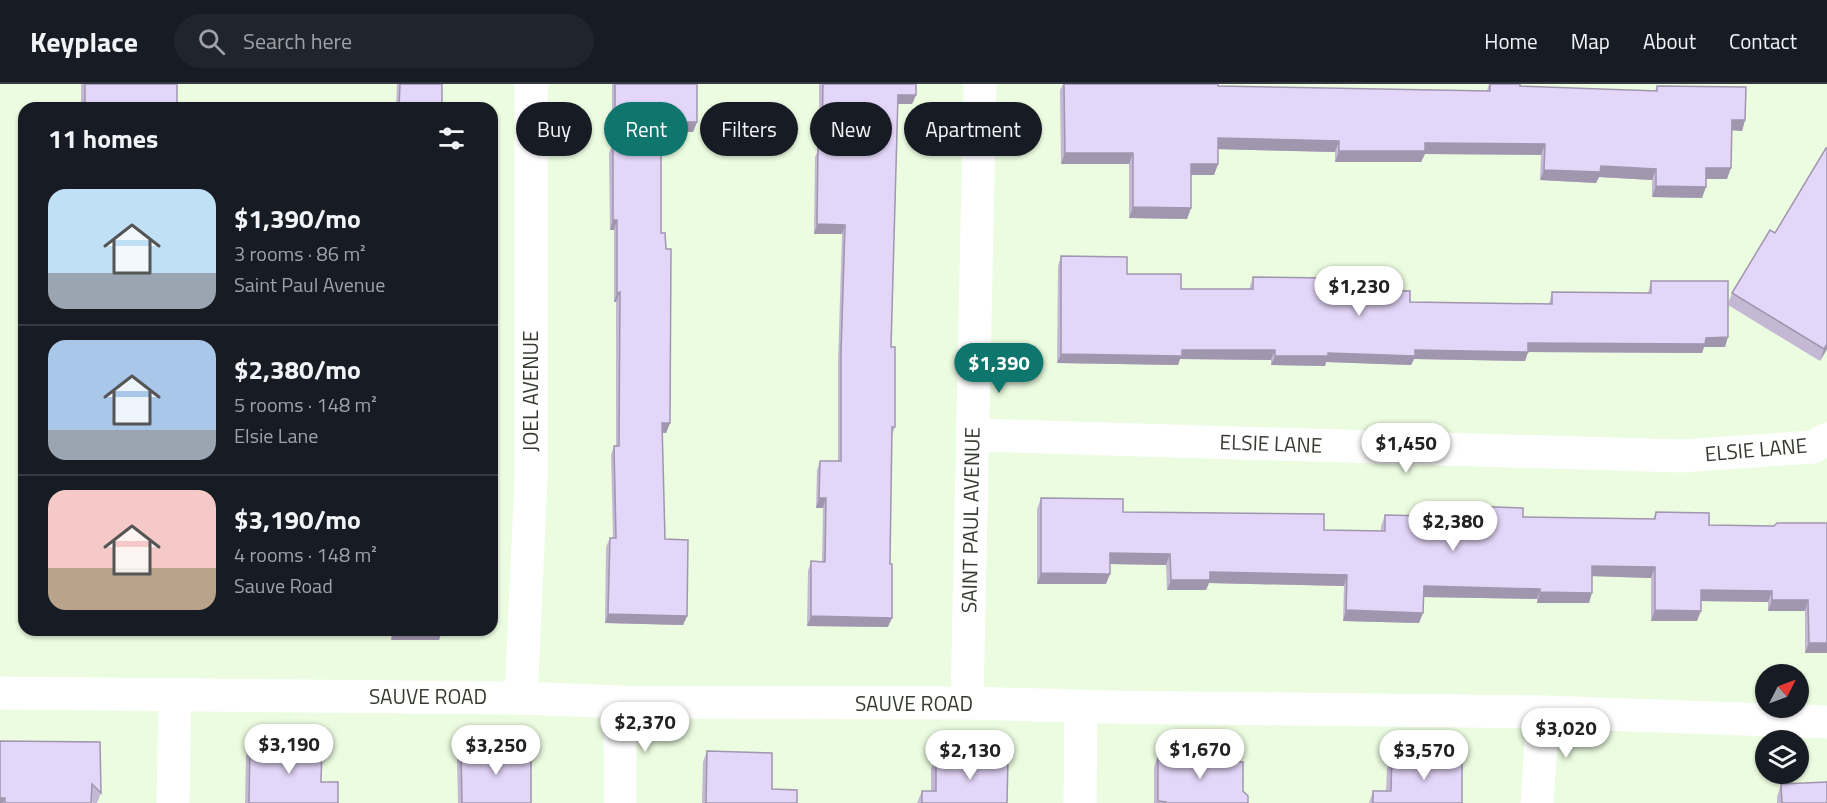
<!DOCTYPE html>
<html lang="en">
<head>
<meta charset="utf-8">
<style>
	body { margin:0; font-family:"Titillium Web",sans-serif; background:#20242c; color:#f1f3f6; height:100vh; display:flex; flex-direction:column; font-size:22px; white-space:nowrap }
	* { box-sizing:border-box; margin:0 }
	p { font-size:20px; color:#9ea1a6 }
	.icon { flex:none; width:33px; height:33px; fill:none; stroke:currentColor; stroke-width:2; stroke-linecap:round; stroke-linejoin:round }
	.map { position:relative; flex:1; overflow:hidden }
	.drawer { position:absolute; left:18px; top:18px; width:480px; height:534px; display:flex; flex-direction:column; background:#171b24; border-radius:18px; box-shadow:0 2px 4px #0004 }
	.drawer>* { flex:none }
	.hud { position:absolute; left:516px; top:18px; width:570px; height:54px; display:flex; gap:12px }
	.needle { width:39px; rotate:48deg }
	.tools { position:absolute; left:1755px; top:580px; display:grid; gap:12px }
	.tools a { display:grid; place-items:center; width:54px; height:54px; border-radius:50%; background:#171b24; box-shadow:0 2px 4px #0004; font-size:30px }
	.price { position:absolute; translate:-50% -51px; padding:0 14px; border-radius:21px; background:#fff; color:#222; font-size:20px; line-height:39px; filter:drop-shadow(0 2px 3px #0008) }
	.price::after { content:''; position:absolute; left:50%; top:36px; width:18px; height:14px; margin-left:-9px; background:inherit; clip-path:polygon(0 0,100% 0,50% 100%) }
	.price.active { background:#0f766e; color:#fff }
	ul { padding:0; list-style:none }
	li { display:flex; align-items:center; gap:18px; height:150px; padding:0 30px }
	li+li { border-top:2px solid #363941 }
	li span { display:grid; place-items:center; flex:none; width:168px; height:120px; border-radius:18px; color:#555 }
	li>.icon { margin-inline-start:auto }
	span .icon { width:72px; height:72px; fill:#fffc; stroke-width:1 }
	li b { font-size:26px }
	h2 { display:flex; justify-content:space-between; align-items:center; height:72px; padding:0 30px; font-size:26px }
	.tag { padding:0 21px; border-radius:27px; background:#171b24; box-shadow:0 2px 4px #0004; font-size:21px; line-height:54px }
	.tag.active { background:#0f766e; color:#fff }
	header { display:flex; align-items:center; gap:36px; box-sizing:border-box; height:84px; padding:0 30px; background:#171b24; border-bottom:2px solid #363941 }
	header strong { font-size:28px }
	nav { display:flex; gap:33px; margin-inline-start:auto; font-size:21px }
	.search { width:420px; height:54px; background:#20242c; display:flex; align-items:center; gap:15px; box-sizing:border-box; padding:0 21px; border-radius:33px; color:#9ea1a6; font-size:22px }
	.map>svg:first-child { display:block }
</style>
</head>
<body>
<header>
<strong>Keyplace</strong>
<div class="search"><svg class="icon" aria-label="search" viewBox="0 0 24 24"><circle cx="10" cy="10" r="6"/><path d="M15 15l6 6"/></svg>Search here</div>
<nav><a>Home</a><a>Map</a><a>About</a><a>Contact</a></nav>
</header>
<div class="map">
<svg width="1827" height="719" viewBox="0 0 1827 719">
	<rect width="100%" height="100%" fill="#ebfce0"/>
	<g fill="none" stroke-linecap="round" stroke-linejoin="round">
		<g stroke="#fff" stroke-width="33">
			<path d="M972 351 1681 372 1813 363 1827 355"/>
			<path d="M521 614 531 395V0"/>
			<path d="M620 618V719"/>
			<path d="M967 619 980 0"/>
			<path d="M173 719 175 612"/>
			<path d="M1080 719 1081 622"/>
			<path d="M1537 719 1543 628"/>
		</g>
		<path stroke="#fff" stroke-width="33" d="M0 609 521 614 620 618 967 619 1109 623 1543 628 1827 638"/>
	</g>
	<g fill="#c4b8d5">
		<path d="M81 0H177V20L195 24H81Z"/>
		<path d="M397 0H442V24H396Z"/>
		<path d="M612 0H697V38L693 48 661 47V149L670 339 666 349H662L665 455 687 532 683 541 605 539 606 463 610 454H613L611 371 614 362H616V218H614V146H610L609 69 612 62Z"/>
		<path d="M819 0H916V11L912 20H898L891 263 895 343 892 351 888 543 807 542 808 487 811 477H822L823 424H816L817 386 820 377H838V279L842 150H814L815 73 819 64Z"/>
		<path d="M1063 0H1218V2L1487 7 1489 0H1520V2L1655 7 1657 2 1745 36 1742 47 1732 46 1727 95H1706L1702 114 1652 113V96L1599 93 1596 99 1540 96 1541 71 1425 70 1421 78H1335V68L1218 65V80L1214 91H1191V124L1187 135 1129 134V80H1061L1060 6Z"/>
		<path d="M1827 64V265L1820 277 1728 221 1725 263H1704L1702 269 1528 268 1525 277 1414 275 1411 281 1326 278 1325 282 1271 281V276L1180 275 1178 281 1057 279 1058 182 1061 172 1181 205H1250V202L1253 193 1410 218 1549 220 1552 208 1648 209 1651 197 1728 220 1732 209 1775 149Z"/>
		<path d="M1041 414 1123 428 1324 446 1381 447V442L1385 431 1463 433 1467 422 1523 433 1653 435 1656 428 1709 441 1774 442 1827 439V569H1805V527H1768V518L1701 517 1697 537H1651V494L1592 492 1589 519H1537V515L1424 513 1419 539 1343 537 1344 502 1209 499 1206 506H1167L1166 481 1110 480 1106 500H1037V425Z"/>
		<path d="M391 546H442L439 556H391Z"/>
		<path d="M0 657 100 658 101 709 97 719H93L91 717V719H0Z"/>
		<path d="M250 661 321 698 338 719H245L246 672Z"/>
		<path d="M461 666 531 719H458L457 675Z"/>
		<path d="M707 667 772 705 797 719H702L703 678Z"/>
		<path d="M1158 671 1224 678 1243 707 1248 719H1154V683Z"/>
		<path d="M936 672 1007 719H917L922 707H931V685Z"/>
		<path d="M1392 672 1462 719H1369L1373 707H1386L1387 685Z"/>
		<path d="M1781 700 1827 719H1777V713Z"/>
	</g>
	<g fill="#a096ae">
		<path d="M898 11H916L912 20H895Z"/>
		<path d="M1732 36H1745L1742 47 1728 46Z"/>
		<path d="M661 38H697L693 48 657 47Z"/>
		<path d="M1218 54 1339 57 1335 68 1214 65Z"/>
		<path d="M1425 59 1545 60 1541 71 1425 70 1421 78H1335L1339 67Z"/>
		<path d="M1065 69H1133L1129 80H1061Z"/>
		<path d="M1191 80H1218L1214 91H1187Z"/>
		<path d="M1601 82 1656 85 1652 96 1599 93 1596 99 1540 96 1544 86Z"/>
		<path d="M1706 84H1731L1727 95H1702Z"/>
		<path d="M1656 102 1706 103 1702 114 1652 113Z"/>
		<path d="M1133 123 1191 124 1187 135 1129 134Z"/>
		<path d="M613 136H617L614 146H610Z"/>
		<path d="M817 140 845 141 842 150H814Z"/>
		<path d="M620 208 616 218H614L617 209Z"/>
		<path d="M1728 253 1725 263H1704L1702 269 1528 268 1525 277 1414 275 1411 281 1326 278 1325 282 1271 281 1275 272 1415 266 1528 259Z"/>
		<path d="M1827 260V265L1820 277 1824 265Z"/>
		<path d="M1182 266H1275L1271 276 1180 275 1178 281 1057 279 1061 270Z"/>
		<path d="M662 339H670L666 349 658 348Z"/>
		<path d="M819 414H826L823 424H816Z"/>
		<path d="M1110 469 1170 470 1166 481 1106 480Z"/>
		<path d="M1592 482 1655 483 1651 494 1589 492Z"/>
		<path d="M1210 488 1347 491 1344 502 1209 499 1206 506H1167L1171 496Z"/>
		<path d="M1041 489 1110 490 1106 500H1037Z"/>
		<path d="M1424 502 1540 505 1537 515 1420 513Z"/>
		<path d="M1701 506 1772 507 1768 518 1697 517Z"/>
		<path d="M1540 508 1592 509 1589 519H1537Z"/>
		<path d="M1772 516H1808L1805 527H1768Z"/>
		<path d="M1346 526 1423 529 1419 539 1343 537Z"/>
		<path d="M1655 526 1701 527 1697 537H1651Z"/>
		<path d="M608 530 687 532 683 541 605 539Z"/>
		<path d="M811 532 892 534 888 543 807 542Z"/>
		<path d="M395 547H442L439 556H391Z"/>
		<path d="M1809 559H1827V569H1805Z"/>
		<path d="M0 714H5L3 719H0Z"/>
	</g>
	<g fill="#e4d6f8" stroke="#a096ae" stroke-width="1.5">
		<path d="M85 0H177V20H195V24H85Z"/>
		<path d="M400 0H442V24H399Z"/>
		<path d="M615 0H697V38H661V149H665L666 165H671L670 339H662L665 455 688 456 687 532 608 530 610 454H616L614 362H619L620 208 617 209V136H613V59H615Z"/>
		<path d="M823 0H916V11H898L891 263H895V343H892L890 480H892V534L811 532V477L825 478 826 414H819L820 377H841V270L845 141 817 140 818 64H822Z"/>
		<path d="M1064 0H1218V2L1490 7V0H1520V2L1657 7V2L1746 3 1745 36H1732L1731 84H1706V103L1656 102V85L1601 82 1600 88 1544 86 1545 60 1425 59V67H1339V57L1218 54V80H1191V124L1133 123V69H1065Z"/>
		<path d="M1826 64H1827V260L1824 265 1732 209 1770 146 1775 149Z"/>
		<path d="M1061 172 1127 173V190H1181V205H1253V193L1329 194V205L1410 207V218L1552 220V208L1651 209V197H1728V253L1706 254 1705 260 1528 259V268L1415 266V272L1328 269V272H1275V266H1182V272L1061 270Z"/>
		<path d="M1041 414 1123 415V428L1324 430V446L1385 447V431L1467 433V422L1523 424V433L1655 435 1656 428 1709 429V441L1774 442 1777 439H1827V559H1809L1808 516H1772V507L1701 506V527L1655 526V483L1592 482V509L1540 508V505L1424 502 1423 529 1346 526 1347 491 1210 488V496H1171L1170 470 1110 469V490L1041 489Z"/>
		<rect x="395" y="546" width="47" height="1"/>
		<path d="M0 657 100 658 101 709 92 700 91 719H5V714H0Z"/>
		<path d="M250 661H322L321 698H338V719H249Z"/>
		<path d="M531 665V719H462L461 666Z"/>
		<path d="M707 667 772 669V705L797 706V719H706Z"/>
		<path d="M1158 671 1224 672V678H1243V707L1248 712V719H1166V718L1158 717Z"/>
		<path d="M936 672 1008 673 1007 719H922V707H936Z"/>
		<path d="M1392 672 1462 674V719H1373V707H1391Z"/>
		<path d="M1827 698V719H1782L1781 700Z"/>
	</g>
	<g text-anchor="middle" stroke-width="6" stroke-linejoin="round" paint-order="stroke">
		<g font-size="21" fill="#363c32" stroke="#fff">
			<text transform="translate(531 307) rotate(-90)" y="7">JOEL AVENUE</text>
			<text transform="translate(1271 360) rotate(2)" y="7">ELSIE LANE</text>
			<text transform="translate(1756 366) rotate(-5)" y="7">ELSIE LANE</text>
			<text transform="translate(971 436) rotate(-89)" y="7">SAINT PAUL AVENUE</text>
			<text x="428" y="620">SAUVE ROAD</text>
			<text x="914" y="627">SAUVE ROAD</text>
		</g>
	</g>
</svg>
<div class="tools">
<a><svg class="needle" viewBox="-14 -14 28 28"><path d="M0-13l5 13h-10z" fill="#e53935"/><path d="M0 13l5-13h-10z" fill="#9ea1a6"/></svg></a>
<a><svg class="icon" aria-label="layers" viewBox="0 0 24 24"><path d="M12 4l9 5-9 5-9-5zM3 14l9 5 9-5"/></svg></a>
</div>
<b class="price" style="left:1359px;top:233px">$1,230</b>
<b class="price active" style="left:999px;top:310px">$1,390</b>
<b class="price" style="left:1406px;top:390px">$1,450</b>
<b class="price" style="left:1453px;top:468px">$2,380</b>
<b class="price" style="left:645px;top:669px">$2,370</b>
<b class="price" style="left:1566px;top:675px">$3,020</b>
<b class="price" style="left:289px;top:691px">$3,190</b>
<b class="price" style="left:496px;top:692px">$3,250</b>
<b class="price" style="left:1200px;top:696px">$1,670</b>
<b class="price" style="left:970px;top:697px">$2,130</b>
<b class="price" style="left:1424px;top:697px">$3,570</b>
<div class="hud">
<a class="tag">Buy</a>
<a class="tag active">Rent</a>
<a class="tag">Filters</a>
<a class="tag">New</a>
<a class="tag">Apartment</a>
</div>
<section class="drawer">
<h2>11 homes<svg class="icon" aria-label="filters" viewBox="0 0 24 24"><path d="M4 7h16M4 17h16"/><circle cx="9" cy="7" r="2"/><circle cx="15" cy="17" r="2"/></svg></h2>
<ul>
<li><span style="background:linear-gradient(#bfe0f5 70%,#9aa5b1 0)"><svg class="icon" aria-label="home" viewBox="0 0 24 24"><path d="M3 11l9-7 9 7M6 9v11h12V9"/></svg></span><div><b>$1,390/mo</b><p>3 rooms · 86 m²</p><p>Saint Paul Avenue</p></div></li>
<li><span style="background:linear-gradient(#a9c7e8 75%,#9aa5b1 0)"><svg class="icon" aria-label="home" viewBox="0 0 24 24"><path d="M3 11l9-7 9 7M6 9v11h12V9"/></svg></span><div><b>$2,380/mo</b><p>5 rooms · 148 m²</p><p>Elsie Lane</p></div></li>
<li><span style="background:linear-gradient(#f6c9c9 65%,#b9a48a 0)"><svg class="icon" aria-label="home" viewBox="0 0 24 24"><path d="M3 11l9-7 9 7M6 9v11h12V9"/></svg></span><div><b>$3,190/mo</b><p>4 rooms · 148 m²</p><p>Sauve Road</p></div></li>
</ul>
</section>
</div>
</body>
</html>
